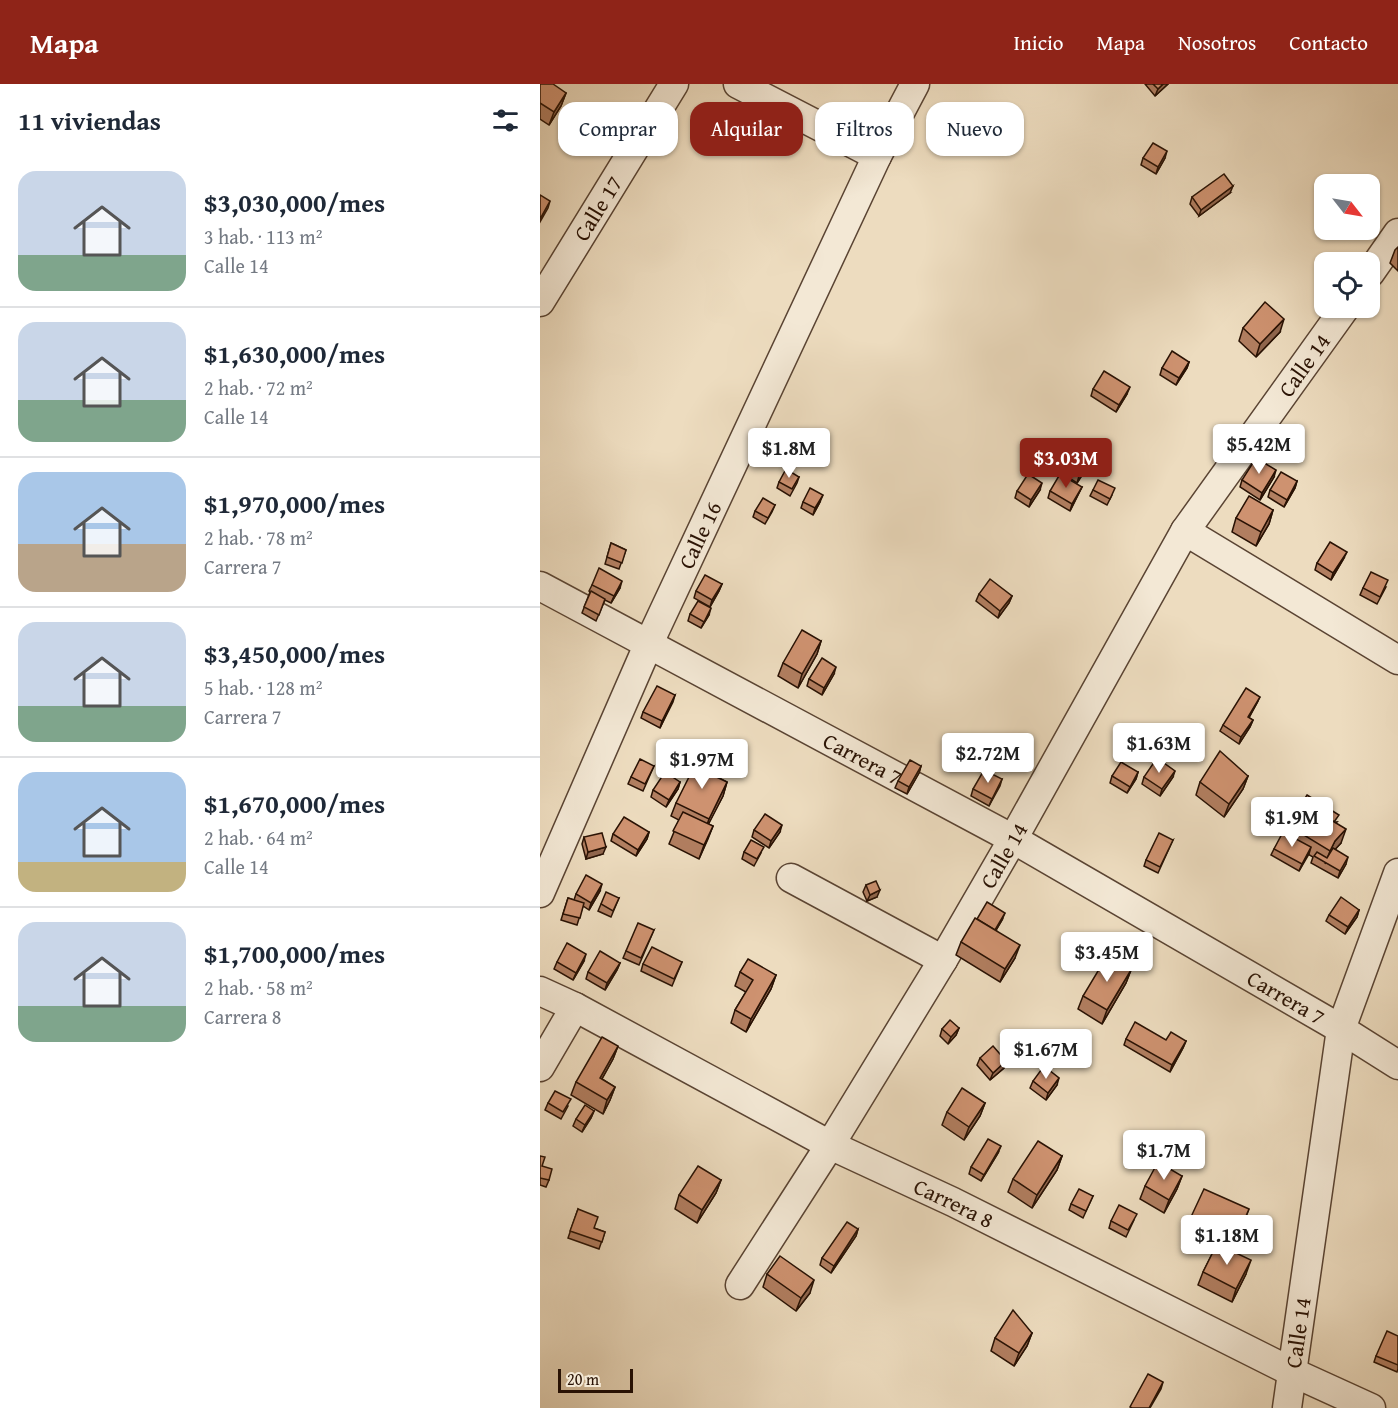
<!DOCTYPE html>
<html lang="es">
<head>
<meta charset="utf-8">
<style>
	body { margin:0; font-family:"Gentium Book Plus",serif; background:#f2f2f3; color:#1f2937; height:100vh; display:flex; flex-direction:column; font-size:22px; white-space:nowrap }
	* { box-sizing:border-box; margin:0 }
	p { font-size:20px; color:#747a83 }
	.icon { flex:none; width:33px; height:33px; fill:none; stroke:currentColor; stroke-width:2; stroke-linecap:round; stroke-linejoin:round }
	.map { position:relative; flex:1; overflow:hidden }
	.drawer { display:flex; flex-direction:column; background:#fff; width:540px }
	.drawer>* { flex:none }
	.guide { position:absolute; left:18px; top:18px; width:570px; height:54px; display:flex; gap:12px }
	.needle { width:39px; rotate:121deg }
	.controls { position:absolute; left:774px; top:90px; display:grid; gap:12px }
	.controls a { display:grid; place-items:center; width:66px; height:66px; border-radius:12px; background:#fff; box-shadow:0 2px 4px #0004; font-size:30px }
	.scale { position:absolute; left:18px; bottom:15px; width:75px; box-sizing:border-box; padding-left:6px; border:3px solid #291204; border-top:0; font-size:16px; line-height:21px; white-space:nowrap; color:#291204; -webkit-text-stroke:4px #f3e8d5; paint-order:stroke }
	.price { position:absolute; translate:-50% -51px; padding:0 14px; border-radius:6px; background:#fff; color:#222; font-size:20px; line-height:39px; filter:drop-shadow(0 2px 3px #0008) }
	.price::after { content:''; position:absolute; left:50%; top:36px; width:18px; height:14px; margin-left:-9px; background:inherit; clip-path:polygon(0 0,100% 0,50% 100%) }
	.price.current { background:#8f2418; color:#fff }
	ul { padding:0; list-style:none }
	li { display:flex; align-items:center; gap:18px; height:150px; padding:0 18px }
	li+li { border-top:2px solid #e0e1e3 }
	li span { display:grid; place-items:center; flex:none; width:168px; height:120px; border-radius:18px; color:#555 }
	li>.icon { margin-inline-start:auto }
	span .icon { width:72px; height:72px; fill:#fffc; stroke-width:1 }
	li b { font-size:26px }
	h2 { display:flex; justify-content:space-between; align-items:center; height:72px; padding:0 18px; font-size:26px }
	.tag { padding:0 21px; border-radius:18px; background:#fff; box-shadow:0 2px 4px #0004; font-size:21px; line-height:54px }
	.tag.current { background:#8f2418; color:#fff }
	header { display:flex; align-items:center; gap:36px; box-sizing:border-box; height:84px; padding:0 30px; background:#8f2418; color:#fff }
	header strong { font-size:28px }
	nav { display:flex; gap:33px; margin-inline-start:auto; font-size:21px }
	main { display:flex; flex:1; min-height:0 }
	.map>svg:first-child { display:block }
</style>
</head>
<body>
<header>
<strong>Mapa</strong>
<nav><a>Inicio</a><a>Mapa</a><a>Nosotros</a><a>Contacto</a></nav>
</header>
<main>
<section class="drawer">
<h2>11 viviendas<svg class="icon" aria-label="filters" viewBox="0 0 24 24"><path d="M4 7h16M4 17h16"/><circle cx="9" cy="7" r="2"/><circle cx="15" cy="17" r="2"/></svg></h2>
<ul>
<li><span style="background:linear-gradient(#c9d6e8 70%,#7fa58c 0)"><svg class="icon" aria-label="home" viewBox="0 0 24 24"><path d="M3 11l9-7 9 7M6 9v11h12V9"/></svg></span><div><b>$3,030,000/mes</b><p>3 hab. · 113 m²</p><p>Calle 14</p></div></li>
<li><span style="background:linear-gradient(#c9d6e8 65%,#7fa58c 0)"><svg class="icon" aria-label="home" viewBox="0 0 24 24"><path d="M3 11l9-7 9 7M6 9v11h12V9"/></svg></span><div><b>$1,630,000/mes</b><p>2 hab. · 72 m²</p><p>Calle 14</p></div></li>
<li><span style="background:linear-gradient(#a9c7e8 60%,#b9a48a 0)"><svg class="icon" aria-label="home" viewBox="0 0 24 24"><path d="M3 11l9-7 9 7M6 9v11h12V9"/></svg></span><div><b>$1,970,000/mes</b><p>2 hab. · 78 m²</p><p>Carrera 7</p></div></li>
<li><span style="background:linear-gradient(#c9d6e8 70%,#7fa58c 0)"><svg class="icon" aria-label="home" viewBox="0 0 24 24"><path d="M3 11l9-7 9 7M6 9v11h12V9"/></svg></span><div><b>$3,450,000/mes</b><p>5 hab. · 128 m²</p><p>Carrera 7</p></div></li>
<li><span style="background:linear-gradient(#a9c7e8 75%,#c2b280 0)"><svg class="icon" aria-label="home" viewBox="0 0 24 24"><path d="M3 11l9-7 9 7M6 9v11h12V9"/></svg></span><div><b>$1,670,000/mes</b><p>2 hab. · 64 m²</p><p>Calle 14</p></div></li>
<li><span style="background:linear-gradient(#c9d6e8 70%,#7fa58c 0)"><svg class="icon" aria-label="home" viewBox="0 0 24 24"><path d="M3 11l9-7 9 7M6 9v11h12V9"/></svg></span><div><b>$1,700,000/mes</b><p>2 hab. · 58 m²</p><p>Carrera 8</p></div></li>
</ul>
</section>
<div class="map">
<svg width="858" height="1324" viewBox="0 0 858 1324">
	<rect width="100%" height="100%" fill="#eddcbf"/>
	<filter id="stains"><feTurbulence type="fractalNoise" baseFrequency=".00333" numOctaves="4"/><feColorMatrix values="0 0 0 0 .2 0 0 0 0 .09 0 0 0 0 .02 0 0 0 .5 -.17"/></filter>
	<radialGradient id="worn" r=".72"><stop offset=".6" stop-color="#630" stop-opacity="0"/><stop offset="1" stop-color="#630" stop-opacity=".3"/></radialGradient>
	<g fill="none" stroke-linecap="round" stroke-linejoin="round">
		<defs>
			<g id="street">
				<path d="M198 0 337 72"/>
				<path d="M830 189 858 149"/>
				<path id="s1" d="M0 218 134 0"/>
				<path d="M645 447 858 576"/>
				<path id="s2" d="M0 502 473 755 801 945 858 981"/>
				<path d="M251 794 403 876"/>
				<path id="s3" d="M0 809 109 559 337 72 375 0"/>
				<path id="s4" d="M0 907 35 923 290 1061 413 1118 752 1288 831 1324"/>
				<path d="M0 983 35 923"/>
				<path id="s5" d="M200 1201 290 1061 403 876 473 755 645 447 805 224"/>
				<path id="s6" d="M747 1324 801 945 858 789"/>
			</g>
		</defs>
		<use href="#street" stroke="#5a4433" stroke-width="31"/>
		<use href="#street" stroke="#f3e8d5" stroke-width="28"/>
	</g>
	<g fill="#b17e60" stroke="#291204" stroke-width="1.5">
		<path d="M0 0 26 9 21 22 9 41 0 35Z"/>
		<path d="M605 0H628L615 12Z"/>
		<path d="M603 74H625L616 90 601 81Z"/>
		<path d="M690 109 659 132 650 120 652 113Z"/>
		<path d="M858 163V187L850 179 855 166Z"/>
		<path d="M703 244 740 248 716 273 699 257Z"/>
		<path d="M649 278 647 284 636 301 620 291 622 284Z"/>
		<path d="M553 305 587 310 576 328 551 312Z"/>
		<path d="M552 372 550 379 537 399 523 390 526 383Z"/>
		<path d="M259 393 257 399 250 412 237 404 239 398Z"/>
		<path d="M734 393 720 416 700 403 702 396Z"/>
		<path d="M757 397 755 404 744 423 728 413 730 406Z"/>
		<path d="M542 403 530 427 508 414 510 407Z"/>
		<path d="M500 406 489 423 475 414 477 407Z"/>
		<path d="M553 406 572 411 567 421 550 412Z"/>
		<path d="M263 418H280L273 431 261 424Z"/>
		<path d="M235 421 232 428 225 440 213 433 215 427Z"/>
		<path d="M733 426 729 440 716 462 692 448 696 434Z"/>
		<path d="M71 459 86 466 79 485 65 480Z"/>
		<path d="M804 474 791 496 775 486 777 479Z"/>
		<path d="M182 500 179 507 170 523 154 514 156 507Z"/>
		<path d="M52 501 80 504 71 519 65 516 56 537 42 529 50 508 49 507Z"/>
		<path d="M846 503 837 520 820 511 823 504Z"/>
		<path d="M439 510 472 512 469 519 458 534 436 517Z"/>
		<path d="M150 530 169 531 161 544 148 537Z"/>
		<path d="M281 557 277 570 258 604 238 592 243 579Z"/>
		<path d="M294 590 282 611 267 602 269 595Z"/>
		<path d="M135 611 120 644 101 634 103 628Z"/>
		<path d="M717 619 709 634 713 636 710 643 699 660 680 647 683 641Z"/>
		<path d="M114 682 103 707 88 700 91 693Z"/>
		<path d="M381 682 379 689 367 710 355 704 358 697Z"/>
		<path d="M598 688 596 695 587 709 570 699 572 692Z"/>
		<path d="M173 691 187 698 183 712 168 740 173 742 159 775 129 760 139 736 131 732 136 719Z"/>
		<path d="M708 692 703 705 684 733 656 711 660 698Z"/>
		<path d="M604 693H633L620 712 602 700Z"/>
		<path d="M462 695 449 722 431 712 433 705Z"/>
		<path d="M140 698 138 705 126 723 111 713 113 706Z"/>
		<path d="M797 738 796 739 801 759 795 765 806 780 798 794 771 779 773 773 768 770 759 787 731 771 734 765 746 749 749 742Z"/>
		<path d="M214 746 240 748 229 764 212 753Z"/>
		<path d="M109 748 107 755 96 772 71 757 73 750Z"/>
		<path d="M44 753 63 770 46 775 42 760Z"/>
		<path d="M633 756 618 789 604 782 606 776Z"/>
		<path d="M204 768 221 769 214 782 202 775Z"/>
		<path d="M326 801 337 813 327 817 323 808Z"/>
		<path d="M60 807 49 826 43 822 37 841 21 836 28 814 34 816 36 810Z"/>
		<path d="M79 814 71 833 58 827 61 820Z"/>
		<path d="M819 826 817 833 805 850 786 837 789 831Z"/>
		<path d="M462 836 456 846 475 874 460 898 416 871 421 858Z"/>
		<path d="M114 846 99 881 83 874 86 867Z"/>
		<path d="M44 877 33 896 14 885 17 878Z"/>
		<path d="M142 878 132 902 101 887 103 880Z"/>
		<path d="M80 879 77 886 65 906 46 895 48 888Z"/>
		<path d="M591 886 586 899 562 940 538 925 543 912Z"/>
		<path d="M200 888 236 891 231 905 206 948 191 939 195 926 206 908 195 902Z"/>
		<path d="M419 944 416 951 408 960 400 952 402 945Z"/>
		<path d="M586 955 626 956 646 957 643 964 630 988 584 961Z"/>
		<path d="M78 962 73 975 62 995 75 1003 70 1016 63 1030 31 1011 36 998Z"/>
		<path d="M440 974 466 977 464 984 450 996 437 981Z"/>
		<path d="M493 997 517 1001 506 1016 490 1004Z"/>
		<path d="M8 1019 28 1022 21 1035 5 1026Z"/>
		<path d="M445 1019 440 1032 424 1056 402 1041 407 1028Z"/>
		<path d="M54 1027 51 1034 42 1048 33 1042 36 1035Z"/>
		<path d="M458 1069 441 1097 429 1090 431 1083Z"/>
		<path d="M0 1072 2 1082 9 1096 6 1103 0 1101Z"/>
		<path d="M522 1072 517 1086 492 1124 468 1108 473 1095Z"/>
		<path d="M642 1092 637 1105 624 1129 600 1115 605 1102Z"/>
		<path d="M181 1096 176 1109 157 1139 135 1125 139 1111Z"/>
		<path d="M553 1112 543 1134 529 1126 531 1120Z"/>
		<path d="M38 1125 54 1144 65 1148 59 1165 28 1154Z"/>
		<path d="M650 1135 704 1138 691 1167 706 1190 692 1218 658 1201 663 1188 676 1162 645 1148Z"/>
		<path d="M594 1136 586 1153 569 1144 571 1137Z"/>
		<path d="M318 1145 316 1152 291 1189 280 1181 282 1174Z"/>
		<path d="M227 1190 270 1209 256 1227 223 1203Z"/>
		<path d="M492 1249 487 1262 474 1282 451 1267 455 1254Z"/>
		<path d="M858 1252V1285L857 1288 834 1278 836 1272Z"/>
	</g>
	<g fill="#90664e" stroke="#291204" stroke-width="1.5">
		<path d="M623 0H628L615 12 618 5Z"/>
		<path d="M26 9 21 22 9 41 14 28Z"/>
		<path d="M627 67 625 74 616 90 618 83Z"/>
		<path d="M693 102 690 109 659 132 661 126Z"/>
		<path d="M10 117 8 124 0 138V135Z"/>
		<path d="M744 235 740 248 716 273 720 260Z"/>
		<path d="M649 278 647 284 636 301 639 294Z"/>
		<path d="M590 303 587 310 576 328 579 321Z"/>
		<path d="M552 372 550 379 537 399 539 392Z"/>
		<path d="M736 386 734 393 720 416 722 409Z"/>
		<path d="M757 397 755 404 744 423 747 416Z"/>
		<path d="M502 399 500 406 489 423 491 416Z"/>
		<path d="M542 403 530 427 532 420Z"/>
		<path d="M283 411 280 418 273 431 275 424Z"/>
		<path d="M733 426 729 440 716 462 721 448Z"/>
		<path d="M807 468 804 474 791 496 793 489Z"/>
		<path d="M82 497 80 504 71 519 74 512Z"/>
		<path d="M182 500 179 507 170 523 172 516Z"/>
		<path d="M472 512 469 519 458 534 460 527Z"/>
		<path d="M171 524 169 531 161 544Z"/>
		<path d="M281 557 277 570 258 604 262 590Z"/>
		<path d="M296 583 294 590 282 611 284 604Z"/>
		<path d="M135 611 133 618 120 644 122 637Z"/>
		<path d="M720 613 717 619 705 640 708 633Z"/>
		<path d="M713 636 710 643 699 660 701 653Z"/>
		<path d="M381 682 379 689 367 710 369 703Z"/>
		<path d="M635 687 633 693 620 712 622 705Z"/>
		<path d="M598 688 596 695 587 709 590 703Z"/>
		<path d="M708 692 703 705 684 733 689 720Z"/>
		<path d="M462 695 460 702 449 722 452 715Z"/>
		<path d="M140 698 138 705 126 723 129 716Z"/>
		<path d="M187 698 183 712 164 749 169 735Z"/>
		<path d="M242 741 240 748 229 764 231 757Z"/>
		<path d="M173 742 168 755 159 775 164 761Z"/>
		<path d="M806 745 801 759 790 771 785 780 790 767 795 757Z"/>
		<path d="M109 748 107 755 96 772 98 766Z"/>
		<path d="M66 763 63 770 46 775 48 768Z"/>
		<path d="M771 763 769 770 759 787 762 780Z"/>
		<path d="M808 773 806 780 798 794 800 787Z"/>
		<path d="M62 800 60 807 49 826 51 819Z"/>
		<path d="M340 806 337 813 327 817 330 811Z"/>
		<path d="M819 826 817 833 805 850 808 843Z"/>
		<path d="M465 829 462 836 449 858 451 851Z"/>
		<path d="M480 861 475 874 460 898 465 885Z"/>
		<path d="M46 870 44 877 33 896 36 889Z"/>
		<path d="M80 879 77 886 65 906 67 899Z"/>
		<path d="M591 886 586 899 562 940 567 926Z"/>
		<path d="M236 891 231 905 206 948 211 935Z"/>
		<path d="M419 944 416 951 408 960 411 953Z"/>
		<path d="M646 957 643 964 630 988 632 981Z"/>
		<path d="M78 962 73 975 55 1007 60 994Z"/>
		<path d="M466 977 464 984 450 996 453 989Z"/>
		<path d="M519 994 517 1001 506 1016 508 1009Z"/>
		<path d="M75 1003 70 1016 63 1030 67 1016Z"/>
		<path d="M445 1019 440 1032 424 1056 429 1043Z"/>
		<path d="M54 1027 51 1034 42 1048 45 1041Z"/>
		<path d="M461 1062 458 1069 441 1097 444 1091Z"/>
		<path d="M522 1072 517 1086 492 1124 497 1111Z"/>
		<path d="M642 1092 637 1105 624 1129 629 1116Z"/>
		<path d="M181 1096 176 1109 157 1139 162 1126Z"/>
		<path d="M709 1125 704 1138 691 1168 696 1155Z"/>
		<path d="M318 1145 316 1152 291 1189 294 1182Z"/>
		<path d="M711 1176 706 1190 692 1218 696 1205Z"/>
		<path d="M274 1196 270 1209 256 1227 261 1214Z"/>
		<path d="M492 1249 487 1262 474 1282 479 1269Z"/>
		<path d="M623 1298 621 1305 610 1324H609Z"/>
	</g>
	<g fill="#ce9270" stroke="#291204" stroke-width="1.5">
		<path d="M0 0H13L26 9 14 28 0 19Z"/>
		<path d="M613 0H623L618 5Z"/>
		<path d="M613 59 627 67 618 83 603 74Z"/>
		<path d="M684 90 693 102 661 126 652 113Z"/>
		<path d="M0 111 10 117 0 135Z"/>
		<path d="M725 218 744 235 720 260 703 244Z"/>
		<path d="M632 267 649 278 639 294 622 284Z"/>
		<path d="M564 287 590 303 579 321 553 305Z"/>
		<path d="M538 363 552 372 539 392 526 383Z"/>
		<path d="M716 374 736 386 722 409 702 396Z"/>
		<path d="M246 385 259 393 252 405 239 398Z"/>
		<path d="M741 388 757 397 747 416 730 406Z"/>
		<path d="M488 390 502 399 491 416 477 407Z"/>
		<path d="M520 390 542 403 532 420 510 407Z"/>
		<path d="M558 396 575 404 570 415 553 406Z"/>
		<path d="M270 404 283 411 275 424 263 418Z"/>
		<path d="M709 412 733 426 721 448 696 434Z"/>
		<path d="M223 414 235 421 228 434 215 427Z"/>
		<path d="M790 458 807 468 793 489 777 479Z"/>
		<path d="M71 459 86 466 82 479 67 473Z"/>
		<path d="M59 484 82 497 74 512 52 501Z"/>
		<path d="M831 488 848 496 840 513 823 504Z"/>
		<path d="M165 491 182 500 172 516 156 507Z"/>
		<path d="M450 495 472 512 460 527 439 510Z"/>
		<path d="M51 507 65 515 59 531 44 523Z"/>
		<path d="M158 517 171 524 164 538 150 530Z"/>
		<path d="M262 546 281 557 262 590 243 579Z"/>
		<path d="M282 574 296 583 284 604 269 595Z"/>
		<path d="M117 602 135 611 122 637 103 628Z"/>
		<path d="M706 604 720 613 708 633 713 636 701 653 683 641Z"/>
		<path d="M680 667 708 692 689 720 660 698Z"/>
		<path d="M617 674 635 687 622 705 604 693Z"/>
		<path d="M100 675 114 682 105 700 91 693Z"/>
		<path d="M158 675 176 684 172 691 187 698 169 735 136 719Z"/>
		<path d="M370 676 381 682 369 703 358 697Z"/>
		<path d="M581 678 598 688 590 703 572 692Z"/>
		<path d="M444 686 462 695 452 715 433 705Z"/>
		<path d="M125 688 140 698 129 716 113 706Z"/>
		<path d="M767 711 799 731 794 738 762 719Z"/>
		<path d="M761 718 806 745 795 757 790 767 749 742Z"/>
		<path d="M143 728 173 742 164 761 133 747Z"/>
		<path d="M225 730 242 741 231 757 214 746Z"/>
		<path d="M84 733 109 748 98 766 73 750Z"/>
		<path d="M743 748 771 763 762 780 734 765Z"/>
		<path d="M62 749 66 763 48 768 44 753Z"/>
		<path d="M619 749 633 756 620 783 606 776Z"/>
		<path d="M211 756 224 763 217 775 204 768Z"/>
		<path d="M793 764 808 773 800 787 774 772 777 768 787 774Z"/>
		<path d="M46 791 62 800 51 819 36 810Z"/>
		<path d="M336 797 340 806 330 811 326 801Z"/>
		<path d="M66 808 79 814 73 827 61 820Z"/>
		<path d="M801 813 819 826 808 843 789 831Z"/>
		<path d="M28 814 44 819 40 834 23 830Z"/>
		<path d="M447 818 465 829 455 846 437 835Z"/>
		<path d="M435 834 480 861 465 885 421 858Z"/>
		<path d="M98 839 114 846 101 874 86 867Z"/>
		<path d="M27 859 46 870 36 889 17 878Z"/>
		<path d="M112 863 142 878 134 895 103 880Z"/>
		<path d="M60 867 80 879 67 899 48 888Z"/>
		<path d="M567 872 591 886 567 926 543 912Z"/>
		<path d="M208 875 236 891 211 935 195 926 213 896 200 888Z"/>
		<path d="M410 936 419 944 411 953 402 945Z"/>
		<path d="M595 938 626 956 631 948 646 957 632 981 586 955Z"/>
		<path d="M62 953 78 962 60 994 75 1003 67 1016 36 998Z"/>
		<path d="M453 962 466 977 453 989 440 974Z"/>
		<path d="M504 982 519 994 508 1009 493 997Z"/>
		<path d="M422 1004 445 1019 429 1043 407 1028Z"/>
		<path d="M15 1007 31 1015 23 1028 8 1019Z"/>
		<path d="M45 1021 54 1027 45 1041 36 1035Z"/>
		<path d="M448 1055 461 1062 444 1091 431 1083Z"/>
		<path d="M498 1057 522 1072 497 1111 473 1095Z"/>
		<path d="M0 1072 5 1073 2 1082 12 1085 9 1096 0 1094Z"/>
		<path d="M618 1078 642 1092 629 1116 605 1102Z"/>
		<path d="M158 1082 181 1096 162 1126 139 1111Z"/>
		<path d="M539 1105 553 1112 546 1127 531 1120Z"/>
		<path d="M664 1105 709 1125 696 1155 650 1135Z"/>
		<path d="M579 1121 597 1130 588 1146 571 1137Z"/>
		<path d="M38 1125 58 1133 54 1144 65 1148 62 1158 30 1147Z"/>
		<path d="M307 1138 318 1145 294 1182 282 1174Z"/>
		<path d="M677 1160 711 1176 696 1205 663 1188Z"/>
		<path d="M240 1172 274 1196 261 1214 227 1190Z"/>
		<path d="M473 1226 492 1249 479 1269 455 1254Z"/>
		<path d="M847 1247 858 1252V1281L836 1272Z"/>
		<path d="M608 1290 623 1298 609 1324H592L590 1323Z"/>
	</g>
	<g text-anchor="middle" stroke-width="5" stroke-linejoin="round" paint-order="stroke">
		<g font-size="22" fill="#291204" stroke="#f3e8d5">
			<text dy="8" stroke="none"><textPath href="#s1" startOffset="110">Calle 17</textPath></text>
			<text dy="8" stroke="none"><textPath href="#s5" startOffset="1080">Calle 14</textPath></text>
			<text dy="8" stroke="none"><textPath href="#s3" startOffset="392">Calle 16</textPath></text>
			<text dy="8" stroke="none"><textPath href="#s2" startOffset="366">Carrera 7</textPath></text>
			<text dy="8" stroke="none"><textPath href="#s5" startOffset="504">Calle 14</textPath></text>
			<text dy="8" stroke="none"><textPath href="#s2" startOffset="852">Carrera 7</textPath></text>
			<text dy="8" stroke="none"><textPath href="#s4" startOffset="465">Carrera 8</textPath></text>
			<text dy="8" stroke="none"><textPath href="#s6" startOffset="76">Calle 14</textPath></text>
		</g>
	</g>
	<rect width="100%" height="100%" filter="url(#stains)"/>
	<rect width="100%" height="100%" fill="url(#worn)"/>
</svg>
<div class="controls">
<a><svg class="needle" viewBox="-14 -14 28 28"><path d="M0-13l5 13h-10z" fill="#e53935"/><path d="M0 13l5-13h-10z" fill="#747a83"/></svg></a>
<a><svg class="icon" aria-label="locate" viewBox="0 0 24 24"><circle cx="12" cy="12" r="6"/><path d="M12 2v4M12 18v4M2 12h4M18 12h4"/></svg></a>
</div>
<div class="scale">20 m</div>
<b class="price" style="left:719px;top:391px">$5.42M</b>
<b class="price" style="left:249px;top:395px">$1.8M</b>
<b class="price current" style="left:526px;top:405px">$3.03M</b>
<b class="price" style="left:619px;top:690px">$1.63M</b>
<b class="price" style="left:448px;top:700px">$2.72M</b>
<b class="price" style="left:162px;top:706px">$1.97M</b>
<b class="price" style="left:752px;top:764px">$1.9M</b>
<b class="price" style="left:567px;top:899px">$3.45M</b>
<b class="price" style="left:506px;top:996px">$1.67M</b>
<b class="price" style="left:624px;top:1097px">$1.7M</b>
<b class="price" style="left:687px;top:1182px">$1.18M</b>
<div class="guide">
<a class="tag">Comprar</a>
<a class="tag current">Alquilar</a>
<a class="tag">Filtros</a>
<a class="tag">Nuevo</a>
</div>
</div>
</main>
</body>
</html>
